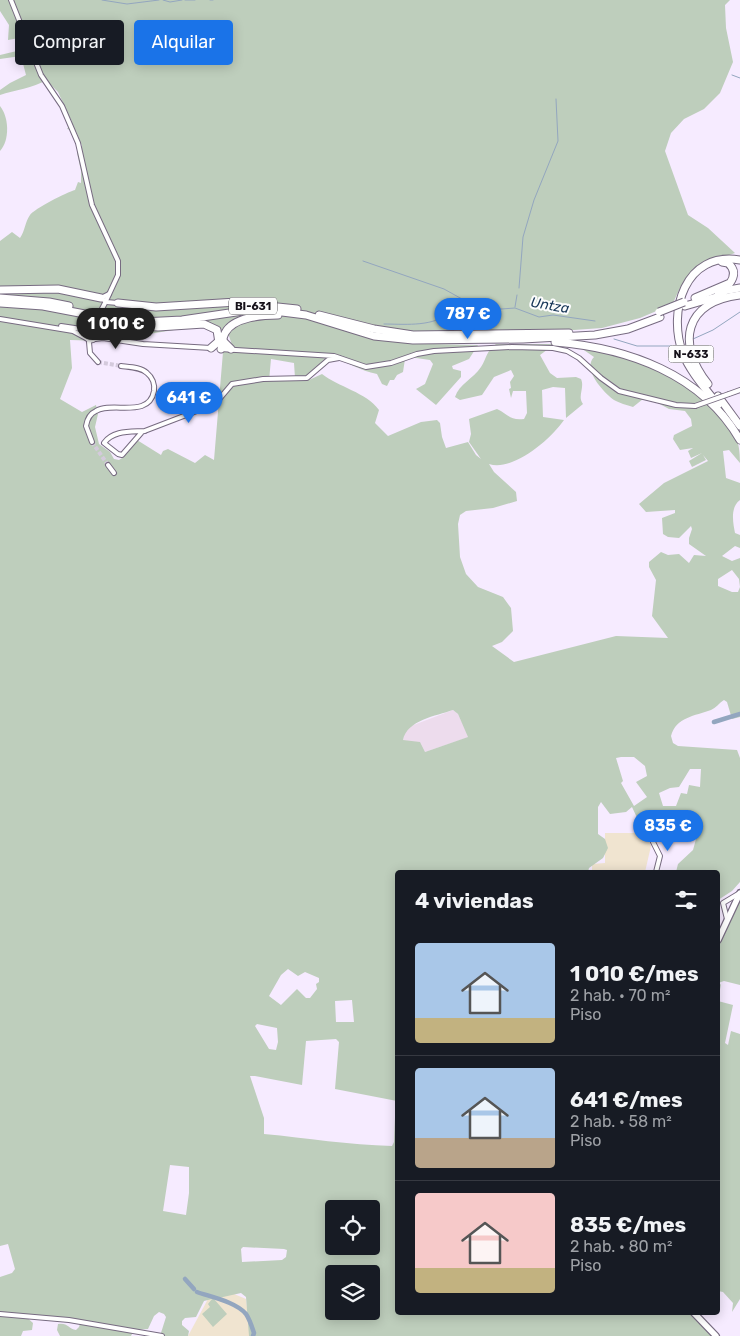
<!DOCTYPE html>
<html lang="es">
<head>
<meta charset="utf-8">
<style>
	body { margin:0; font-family:Rubik,sans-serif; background:#242831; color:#f1f3f6; height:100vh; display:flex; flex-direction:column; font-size:19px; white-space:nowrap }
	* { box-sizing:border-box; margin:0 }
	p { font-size:16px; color:#9ea1a6 }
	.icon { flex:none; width:28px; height:28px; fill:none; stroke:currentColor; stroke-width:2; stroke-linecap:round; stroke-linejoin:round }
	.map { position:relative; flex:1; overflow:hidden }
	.sheet { position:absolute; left:395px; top:870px; width:325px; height:445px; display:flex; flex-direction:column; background:#171b24; border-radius:5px; box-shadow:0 2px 12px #0003 }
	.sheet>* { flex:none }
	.banner { position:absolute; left:15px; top:20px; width:305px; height:45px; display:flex; gap:10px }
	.tools { position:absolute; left:325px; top:1200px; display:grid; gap:10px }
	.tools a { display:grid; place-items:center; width:55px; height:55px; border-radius:5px; background:#171b24; box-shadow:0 2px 12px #0003; font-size:25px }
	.price { position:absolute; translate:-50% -42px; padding:0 11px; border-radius:18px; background:#1a73e8; color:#fff; font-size:16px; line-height:32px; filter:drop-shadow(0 1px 2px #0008) }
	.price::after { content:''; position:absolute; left:50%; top:30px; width:15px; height:11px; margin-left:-8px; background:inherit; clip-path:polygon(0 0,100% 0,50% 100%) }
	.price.active { background:#222; color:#fff }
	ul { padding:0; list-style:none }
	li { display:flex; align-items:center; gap:15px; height:125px; padding:0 20px }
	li+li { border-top:1px solid #363941 }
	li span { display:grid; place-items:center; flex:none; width:140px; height:100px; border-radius:5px; color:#555 }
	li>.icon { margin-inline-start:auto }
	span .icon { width:60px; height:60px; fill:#fffc; stroke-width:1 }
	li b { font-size:21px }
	h2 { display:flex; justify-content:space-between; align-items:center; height:60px; padding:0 20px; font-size:21px }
	.chip { padding:0 18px; border-radius:5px; background:#171b24; box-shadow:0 2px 12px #0003; font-size:18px; line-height:45px }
	.chip.active { background:#1a73e8; color:#fff }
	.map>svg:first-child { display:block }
</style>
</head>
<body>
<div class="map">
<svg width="740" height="1336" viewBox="0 0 740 1336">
	<rect width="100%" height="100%" fill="#f6ebff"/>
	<path fill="#eddced" d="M453 710 458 714 469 737 425 752 403 740 405 732 411 726Z"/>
	<g fill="#f0e4d0">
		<path d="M605 833H645L651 846 645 872H592V864L605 863Z"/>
		<path d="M215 1286 246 1299 250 1336H188Z"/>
	</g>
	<g fill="#becebc" fill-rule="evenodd">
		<path d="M0 0H730L725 5 726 28 733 62 720 93 704 109 684 119 671 133 665 151 688 215 708 228 735 253C727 256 719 257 711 260 689 268 681 284 673 304L640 318 602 328 546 332 451 333 433 344 478 345 469 359 452 366 453 369 461 371V377L436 405 416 389 425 384 433 364 430 360 409 357 405 359 403 372 397 375 394 380H390L387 386 382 384 377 374C360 371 348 361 332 359L310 376 309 380 322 374C338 387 366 392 379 410L375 423 388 436 421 422 437 420 440 423 442 437 446 448 468 442 476 455 481 459 469 442 471 434 469 419 497 409C508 414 510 421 524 419L527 413 526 391H513L511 398 509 389 511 388 510 382 514 376 511 370 494 377 482 395 460 400 455 397C459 384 473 379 481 367 487 358 486 351 496 344H555L540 355 550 373 557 378 576 377 581 379C585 388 577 396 583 404L566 418 565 388 553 387 542 390 543 417 564 420C551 439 513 472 489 464L494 472 516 492 517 501 493 508 466 511 460 515 458 524 460 557 466 574 478 587 503 597 511 608 513 631 502 642 492 646 514 662 616 636 668 638 652 616 656 580 649 567V562L661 552 668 555 679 554 689 563 694 555 706 556 689 544V538L692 529 691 526 679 538 668 537 663 534 662 518 675 513V510L646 512 639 504 664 483 708 461 703 455 706 460 692 467 689 461 702 453 691 458 688 451 693 448 680 450 673 439 674 435 692 426 691 419 685 411 669 409 656 402 643 399 633 407C627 405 619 403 614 400 603 392 582 369 594 357L578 346C616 356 665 367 696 391 704 398 712 408 719 416 735 434 740 438 740 463L729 450 723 451 726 478 740 483V500C730 507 733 523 735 533L740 535V548L735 546 722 556 732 561 740 558V587L739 579 732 570 718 579V586L732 592H738L740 587V717L732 719 727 702 724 700C719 703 716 708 711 710 695 716 676 717 671 736L673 743 678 746 737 750 740 758V882L732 891 718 900V872H676L678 864 693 850 696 839C693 839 687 840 684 838 679 835 683 834 678 832 670 830 656 834 652 841L646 837 632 807 626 812 610 814 601 802 598 807V834L605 839 608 848 603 858 589 868 588 872H398L397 1101 335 1089 339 1042 336 1039 306 1041 302 1085 255 1076H250L264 1118V1134C307 1138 349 1145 392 1146L394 1142 395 1117 397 1115 398 1312 691 1313 713 1336H249L246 1297 241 1293 214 1299 227 1314 213 1327 202 1314 210 1307 208 1304 212 1299 204 1301 196 1317 185 1318 182 1321V1325L189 1331 188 1336H160L166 1317 164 1314 159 1312 154 1316 148 1329 134 1330 131 1336H60L57 1330 58 1324C67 1322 69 1329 76 1330L79 1327 81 1320 27 1314 24 1315 33 1323 32 1330 23 1331 21 1336H0V1277L12 1273 15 1269 8 1244 0 1246V241L12 232 20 238C25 231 25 222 30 215 34 209 67 192 75 190L78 182 81 183V171L77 153 82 146 76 131 67 129 72 122 58 92 46 80C34 88 14 90 0 95V90L10 83 26 75 21 56 0 59V55L21 50 25 47 19 38 8 40 9 25 0 11ZM206 325 229 336 233 348 223 352 214 460 205 455 195 463 168 449 163 451 161 455 137 440 122 458 119 460 114 459 110 452 99 444 95 427 98 414 96 405 82 412 60 399 72 368 70 340 104 341ZM271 359 294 363 295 378 269 381ZM453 710 458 714 468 737 425 752 420 742 403 740C407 720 436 716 453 710ZM621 757H634L645 766 647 776 636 782 647 797 634 806 621 783 623 781 616 758ZM690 769H701L700 787 689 785 687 794 681 793 676 806H663L659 793 670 788 679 787ZM288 969 298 976 305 972 319 978V982L316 984 317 989 310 998H306L297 989 281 1005 269 996 281 975ZM352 1000 354 1022H336L335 1001ZM257 1024 277 1028 278 1042 276 1050 269 1049 255 1026ZM170 1165 189 1167V1193L186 1215 163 1211ZM334 1209H371V1246H334ZM243 1247 284 1249 287 1250 286 1257 282 1260 242 1262 241 1249ZM334 1274H371V1311H334Z"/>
		<path d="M0 106C9 117 10 140 0 151Z"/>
		<path d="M740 899V985L724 981 718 983V947Z"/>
		<path d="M721 984 718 1001 733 1005 725 1043 728 1045 731 1031 740 1034V1299L732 1312 733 1303 723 1292 718 1291V986Z"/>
	</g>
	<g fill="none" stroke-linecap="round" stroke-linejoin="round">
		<g stroke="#93a6bf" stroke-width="1">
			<path d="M102 0 127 4 159 0"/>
			<path d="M163 0 170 2 182 0"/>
			<path d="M185 0H195"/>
			<path d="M210 0H213"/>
			<path d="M732 75 740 78"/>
			<path d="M363 261 444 289 471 304 488 310 515 308 539 317 553 315 595 321"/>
			<path d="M519 288 523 237 534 200 558 141 556 99"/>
			<path d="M515 307 517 295"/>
			<path d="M384 324C402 324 430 327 446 315 453 310 455 304 463 301"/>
			<path d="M614 339 637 346H673"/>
			<path d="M693 339 713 330 740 312"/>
		</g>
		<g stroke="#93a6bf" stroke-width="4.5">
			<path d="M714 722 740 714"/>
			<path d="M185 1279 194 1289"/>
			<path d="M197 1292C211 1297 236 1302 246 1314 250 1320 252 1327 254 1333L253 1336"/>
		</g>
		<g stroke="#d4cadc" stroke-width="4" stroke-dasharray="4 2" stroke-linecap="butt">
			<path d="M98 362 121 366"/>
			<path d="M92 442 108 465"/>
		</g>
		<defs>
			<g id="minor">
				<path d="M11 0 41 75 62 106 78 143 92 205 118 261V275L105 303"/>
				<path d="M109 294 101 298 106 302 118 303"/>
				<path d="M0 319 73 331 86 338"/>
				<path d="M61 326 88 330"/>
				<circle cx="91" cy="335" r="5.5"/>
				<path d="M96 332 121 339"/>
				<path d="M95 339 103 338 143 344 211 348"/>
				<path d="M89 342 90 353 98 362"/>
				<path d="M220 349 334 356 366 367 391 363 417 354 434 351 512 347 553 348 567 351 579 358 601 378 619 391 676 405 695 406"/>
				<path d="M729 394 740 390"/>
				<path d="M145 431C131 432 113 430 104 443L118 454 122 455 142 432 215 404 232 384 263 379 307 378 328 360 339 358"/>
				<path d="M92 442 86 426C87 420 89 414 96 411 112 401 149 419 154 391 155 384 152 377 147 373 141 367 130 367 121 366"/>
				<path d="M108 465 114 473"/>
				<path d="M650 836 660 856 656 872"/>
				<path d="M727 919 723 903 738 894"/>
				<path d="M0 1314 69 1320 162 1336"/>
			</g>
			<g id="major">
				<path d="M718 940 740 893"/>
				<path d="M693 1312 716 1336"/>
			</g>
			<g id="highway">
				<path d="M0 290 58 289 101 298"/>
				<path d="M718 292 740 288"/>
				<path d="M0 298 49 302 69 306"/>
				<path d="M695 298 730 283C735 276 735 269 728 263L722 262"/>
				<path d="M0 303 43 306 116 320 142 322 182 320 243 311H274L306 315 374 336 413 340 523 339 595 335 628 329 660 317"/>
				<path d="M118 303 156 307 237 302 272 304"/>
				<path d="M268 306 297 309"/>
				<path d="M685 306 723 295"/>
				<path d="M319 315 374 329 413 335 569 333"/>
				<path d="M140 326 158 327 204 324 217 330 219 343"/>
				<path d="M223 341 231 349"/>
				<path d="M555 342C628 348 702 374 740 440"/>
				<path d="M211 348 219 341"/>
				<path d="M221 349C223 344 222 338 225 333 233 317 263 315 278 315"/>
				<path d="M708 384C676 344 684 302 740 295"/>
				<path d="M718 396 740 426"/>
				<path d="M718 405C706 389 691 373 683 354 667 311 685 251 740 260"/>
			</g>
		</defs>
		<use href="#minor" stroke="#776b81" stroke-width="6"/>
		<use href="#major" stroke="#776b81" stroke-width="8"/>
		<use href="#highway" stroke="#776b81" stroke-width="9"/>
		<use href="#minor" stroke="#fff" stroke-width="4"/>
		<use href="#major" stroke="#fff" stroke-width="5.5"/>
		<use href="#highway" stroke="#fff" stroke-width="7"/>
		<defs>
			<g id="minor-bridge">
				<path d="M94 324 105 303"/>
				<path d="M695 406 729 394"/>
			</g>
			<path id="highway-bridge" d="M659 312 684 302"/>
		</defs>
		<use href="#minor-bridge" stroke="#776b81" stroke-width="6" stroke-linecap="butt"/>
		<use href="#highway-bridge" stroke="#776b81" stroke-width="9" stroke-linecap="butt"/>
		<use href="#minor-bridge" stroke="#fff" stroke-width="4"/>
		<use href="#highway-bridge" stroke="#fff" stroke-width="7"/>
	</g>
	<g text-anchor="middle" stroke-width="4" stroke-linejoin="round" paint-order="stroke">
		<g fill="#fdfdfd" stroke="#5b585d" stroke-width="1">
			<rect x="229" y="297.5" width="48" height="17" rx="4"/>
			<rect x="668.5" y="345.5" width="45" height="17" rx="4"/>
		</g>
		<g font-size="11" font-weight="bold" fill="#151119">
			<text x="253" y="310">BI-631</text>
			<text x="691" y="358">N-633</text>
		</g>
		<g font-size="14" font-style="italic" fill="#153456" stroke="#fdfdfd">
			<text transform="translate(550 305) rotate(10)" y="5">Untza</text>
		</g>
	</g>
</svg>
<div class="tools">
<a><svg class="icon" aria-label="locate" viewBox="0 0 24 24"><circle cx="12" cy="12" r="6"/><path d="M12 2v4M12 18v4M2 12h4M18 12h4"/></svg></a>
<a><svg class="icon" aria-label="layers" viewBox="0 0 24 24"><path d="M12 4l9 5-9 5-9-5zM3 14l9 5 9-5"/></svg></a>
</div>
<b class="price" style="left:468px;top:340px">787 €</b>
<b class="price active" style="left:116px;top:350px">1 010 €</b>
<b class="price" style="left:189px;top:424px">641 €</b>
<b class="price" style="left:668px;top:852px">835 €</b>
<div class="banner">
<a class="chip">Comprar</a>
<a class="chip active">Alquilar</a>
</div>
<section class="sheet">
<h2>4 viviendas<svg class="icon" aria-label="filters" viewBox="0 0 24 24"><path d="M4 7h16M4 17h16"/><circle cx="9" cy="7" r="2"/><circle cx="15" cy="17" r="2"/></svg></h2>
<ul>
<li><span style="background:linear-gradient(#a9c7e8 75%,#c2b280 0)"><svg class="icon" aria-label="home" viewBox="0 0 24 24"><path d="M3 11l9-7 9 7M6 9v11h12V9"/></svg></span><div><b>1 010 €/mes</b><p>2 hab. · 70 m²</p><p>Piso</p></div></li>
<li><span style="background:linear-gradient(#a9c7e8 70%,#b9a48a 0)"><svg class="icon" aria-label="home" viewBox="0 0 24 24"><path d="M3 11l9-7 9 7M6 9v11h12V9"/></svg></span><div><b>641 €/mes</b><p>2 hab. · 58 m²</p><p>Piso</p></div></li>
<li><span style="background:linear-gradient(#f6c9c9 75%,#c2b280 0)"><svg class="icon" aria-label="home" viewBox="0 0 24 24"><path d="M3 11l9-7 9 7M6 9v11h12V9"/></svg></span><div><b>835 €/mes</b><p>2 hab. · 80 m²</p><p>Piso</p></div></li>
</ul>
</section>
</div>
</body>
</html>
